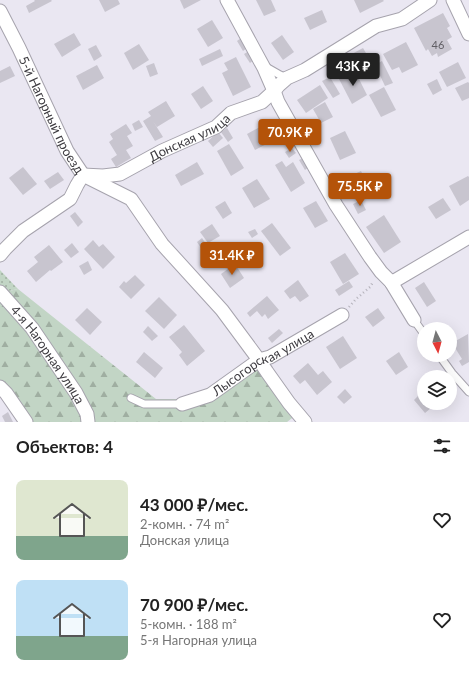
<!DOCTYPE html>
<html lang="ru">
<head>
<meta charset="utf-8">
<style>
	body { margin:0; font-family:Lato,sans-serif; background:#f6f6f6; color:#222; height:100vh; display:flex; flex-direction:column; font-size:15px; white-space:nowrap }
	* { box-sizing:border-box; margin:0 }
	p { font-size:13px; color:#767676 }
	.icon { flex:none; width:22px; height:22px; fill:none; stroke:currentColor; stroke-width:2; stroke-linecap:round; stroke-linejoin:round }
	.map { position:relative; height:422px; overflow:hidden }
	.drawer { display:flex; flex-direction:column; background:#fff; flex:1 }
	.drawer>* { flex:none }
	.needle { width:26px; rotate:174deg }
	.fabs { position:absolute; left:417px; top:322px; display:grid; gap:8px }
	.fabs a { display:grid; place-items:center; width:40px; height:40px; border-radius:50%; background:#fff; box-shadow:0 4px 16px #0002; font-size:20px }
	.price { position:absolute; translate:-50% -34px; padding:0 9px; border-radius:4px; background:#b45309; color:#fff; font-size:13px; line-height:26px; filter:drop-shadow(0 1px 2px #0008) }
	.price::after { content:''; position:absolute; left:50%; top:24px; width:12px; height:9px; margin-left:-6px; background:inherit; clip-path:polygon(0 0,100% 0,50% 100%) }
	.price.selected { background:#222; color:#fff }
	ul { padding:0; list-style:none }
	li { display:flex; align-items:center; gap:12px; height:100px; padding:0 16px }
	li span { display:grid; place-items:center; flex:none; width:112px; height:80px; border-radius:8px; color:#555 }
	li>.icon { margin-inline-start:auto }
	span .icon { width:48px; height:48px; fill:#fffc; stroke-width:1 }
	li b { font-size:17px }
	h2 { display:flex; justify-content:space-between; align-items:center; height:48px; padding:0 16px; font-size:17px }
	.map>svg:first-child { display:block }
</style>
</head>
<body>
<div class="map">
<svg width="469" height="422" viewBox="0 0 469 422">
	<defs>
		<pattern id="grass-dots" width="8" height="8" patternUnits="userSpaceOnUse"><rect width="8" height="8" fill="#c2d5c5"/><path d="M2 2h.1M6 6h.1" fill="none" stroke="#9faea1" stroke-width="1.8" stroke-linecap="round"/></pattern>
		<pattern id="forest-firs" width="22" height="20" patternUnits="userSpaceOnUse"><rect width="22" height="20" fill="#c2d5c5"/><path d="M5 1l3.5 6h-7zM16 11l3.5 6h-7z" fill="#9faea1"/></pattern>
	</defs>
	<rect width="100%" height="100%" fill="#eae7f2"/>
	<path fill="url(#grass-dots)" d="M0 270 18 289 0 293Z"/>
	<path fill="url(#forest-firs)" d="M18 289 156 399H188L248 365 251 360 296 415 287 422H32L0 382V293Z"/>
	<g fill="#c8c5cf">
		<path d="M34 0H51L52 1 29 13 26 6 35 1Z"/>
		<path d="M99 0H118L120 4 105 12Z"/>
		<path d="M180 0H201L184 9Z"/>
		<path d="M256 0H271L276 11 264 16Z"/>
		<path d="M354 0H383L384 1 360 13Z"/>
		<path d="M322 10 327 22 310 30 304 18Z"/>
		<path d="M443 13 450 26 447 28 452 37 447 40 452 49 438 57 437 53 432 56 428 49 426 51 414 28Z"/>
		<path d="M212 20 223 38 208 47 197 29Z"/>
		<path d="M74 33 81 45 62 57 54 44Z"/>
		<path d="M282 35 294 52 283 60 271 43Z"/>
		<path d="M241 38 247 48 243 51 237 41Z"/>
		<path d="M406 42 418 65 402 73 399 67 392 70 383 54Z"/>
		<path d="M139 44 149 60 133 70 124 53Z"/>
		<path d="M96 45 102 56 94 61 88 49Z"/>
		<path d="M363 48 372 63 356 72 348 56Z"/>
		<path d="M220 49 223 56 202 66 199 59Z"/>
		<path d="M249 51 254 60 250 63 244 54Z"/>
		<path d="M236 57 251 87 233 96 222 73 228 70 224 63Z"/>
		<path d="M382 61 393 83 385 86 375 65Z"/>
		<path d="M458 62 466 78 447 87 439 72Z"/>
		<path d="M154 63 158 74 150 77 146 66Z"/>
		<path d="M97 65 104 78 83 90 76 76Z"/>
		<path d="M10 66 15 76 0 83V71Z"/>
		<path d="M355 71 367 95 352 104 339 79Z"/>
		<path d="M330 77 340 94 333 98 322 81Z"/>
		<path d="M437 79 442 90 433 95 427 84Z"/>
		<path d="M468 82 469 83V98L462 101 455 88Z"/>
		<path d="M320 85 328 98 306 113 297 100Z"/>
		<path d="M203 86 213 101 201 109 191 94Z"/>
		<path d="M384 87 396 110 381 117 369 95Z"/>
		<path d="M166 101 175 116 157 127 153 121 163 137 155 141 143 121 151 116 148 112Z"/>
		<path d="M325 102 333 117 321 123 313 109Z"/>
		<path d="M139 120 143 127 135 131 132 124Z"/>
		<path d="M267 123 276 139 255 150 247 134Z"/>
		<path d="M126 124 132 133 127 136 133 146 126 150 131 158 116 167 111 159 117 155 109 142 113 139 110 134Z"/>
		<path d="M227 128 233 138 228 142 221 132Z"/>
		<path d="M345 131 356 153 340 160 330 138Z"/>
		<path d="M218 132 223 138 213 147 208 141Z"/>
		<path d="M229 144 244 168 231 176 217 151Z"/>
		<path d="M292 148 296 153 289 158 285 152Z"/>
		<path d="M303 158 309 167 305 170 299 160Z"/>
		<path d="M282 161 286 167 293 162 305 183 291 192 275 165Z"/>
		<path d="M197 162 204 174 181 186 175 175Z"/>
		<path d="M23 167 37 184 23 195 9 178Z"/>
		<path d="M361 171 371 192 359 198 348 177Z"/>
		<path d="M58 172 64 180 50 189 44 181Z"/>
		<path d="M468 176 469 177V200L460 206 449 186Z"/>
		<path d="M257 179 270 199 254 208 242 188Z"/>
		<path d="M378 181 384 191 377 195 371 186Z"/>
		<path d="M443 198 451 210 436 219 428 207Z"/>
		<path d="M361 200 366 210 358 214 353 204Z"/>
		<path d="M225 201 232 213 223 219 215 207Z"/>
		<path d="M316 201 328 221 315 228 303 208Z"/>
		<path d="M75 212 83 222 78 227 70 216Z"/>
		<path d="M384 215 401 242 384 253 366 227Z"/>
		<path d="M272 223 291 248 280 256 261 231Z"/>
		<path d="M212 224 220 236 208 243 200 232Z"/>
		<path d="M255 229 258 234 252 238 248 232Z"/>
		<path d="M202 238 208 247 203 251 197 242Z"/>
		<path d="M93 240 99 247 103 244 115 257 103 269 84 249Z"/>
		<path d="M72 243 79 252 71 258 64 250Z"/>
		<path d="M49 245 63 262 51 271 50 270 36 282 27 271 38 262 34 257Z"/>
		<path d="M345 253 359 274 343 284 330 262Z"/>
		<path d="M88 261 92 270 84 275 79 266Z"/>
		<path d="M235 264 244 278 230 288 221 274Z"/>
		<path d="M135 275 145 285 131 299 119 287 124 281 126 283Z"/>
		<path d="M298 280 309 296 300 302 295 296 290 299 284 291Z"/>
		<path d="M349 281 353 287 339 296 335 290Z"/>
		<path d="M424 282 436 301 427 307 415 288Z"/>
		<path d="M267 296 279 310 268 319 265 314 262 317 257 311 250 317 247 313Z"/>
		<path d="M159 297 177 315 164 329 145 311Z"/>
		<path d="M87 308 102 322 90 335 75 320Z"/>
		<path d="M378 308 385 318 373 327 365 317Z"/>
		<path d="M184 325 205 351 187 366 179 355 182 352 169 337Z"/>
		<path d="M148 326 158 336 152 341 143 332Z"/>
		<path d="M279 329 283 333 272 343 268 338Z"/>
		<path d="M468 334 469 362 462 366 459 361 462 359 452 343Z"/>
		<path d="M343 336 357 358 340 369 326 347Z"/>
		<path d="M144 352 163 368 155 378 136 362Z"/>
		<path d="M399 352 408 367 396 375 386 361Z"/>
		<path d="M308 363 318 375 323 371 332 382 317 395 305 380 300 384 293 376Z"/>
		<path d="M424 383V403H437L425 413 414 400 422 392 418 388Z"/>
		<path d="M345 389 352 397 344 404 337 397Z"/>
		<path d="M8 412 13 422H5L2 416Z"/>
	</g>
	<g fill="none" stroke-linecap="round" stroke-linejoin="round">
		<defs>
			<g id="lane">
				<path d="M264 68 266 67 280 75 287 78"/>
				<path d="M414 320 424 334"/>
				<path d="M439 355 452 373 469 392"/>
				<path d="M131 398 144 404H182"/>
			</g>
			<g id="street">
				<path d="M227 0 264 68 274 91 278 102 336 205 370 257 381 272 391 282 414 320"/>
				<path d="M453 0 469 34"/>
				<path id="s1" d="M0 11 19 48 67 151 83 175 131 199 162 244 222 310 259 360 267 372 289 403 305 422"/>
				<path id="s2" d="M0 255 5 249 23 231 70 199 77 185 83 175 103 176 120 174 162 151 216 127 231 113 262 102 274 91 279 85 287 78 305 70 376 26 402 19 430 0"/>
				<path d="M391 282 396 280 469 237"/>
				<path id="s3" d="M0 292 32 328 76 393 87 414 88 422"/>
				<path d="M0 387 6 393 26 422"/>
				<path id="s4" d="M182 404 210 395 259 360 270 357 342 315"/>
			</g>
		</defs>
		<use href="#lane" stroke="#a6a3ad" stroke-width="9"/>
		<use href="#street" stroke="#a6a3ad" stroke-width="15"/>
		<path stroke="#b4b2bb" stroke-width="2.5" stroke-dasharray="1 3" stroke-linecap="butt" d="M349 307 356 299 370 287 373 282"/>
		<use href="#lane" stroke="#fff" stroke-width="7"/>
		<use href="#street" stroke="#fff" stroke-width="13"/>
	</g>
	<g text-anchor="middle" stroke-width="3" stroke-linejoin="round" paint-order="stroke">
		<g font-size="11" fill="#605e64">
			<text x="438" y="49">46</text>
		</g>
		<g font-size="13" fill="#3d3b40" stroke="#eae7f2">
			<text dy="5" stroke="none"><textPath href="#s1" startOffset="116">5-й Нагорный проезд</textPath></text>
			<text dy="5" stroke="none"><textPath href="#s2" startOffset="233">Донская улица</textPath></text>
			<text dy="5" stroke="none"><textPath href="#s3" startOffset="79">4-я Нагорная улица</textPath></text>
			<text dy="5" stroke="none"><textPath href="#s4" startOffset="92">Лысогорская улица</textPath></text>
		</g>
	</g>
</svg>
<div class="fabs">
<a><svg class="needle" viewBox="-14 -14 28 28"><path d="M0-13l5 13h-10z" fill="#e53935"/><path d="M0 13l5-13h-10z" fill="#767676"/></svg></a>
<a><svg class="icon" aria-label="layers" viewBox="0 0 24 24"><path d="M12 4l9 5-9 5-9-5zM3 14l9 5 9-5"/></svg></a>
</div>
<b class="price selected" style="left:353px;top:87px">43K ₽</b>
<b class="price" style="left:290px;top:153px">70.9K ₽</b>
<b class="price" style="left:360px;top:207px">75.5K ₽</b>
<b class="price" style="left:232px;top:276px">31.4K ₽</b>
</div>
<section class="drawer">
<h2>Объектов: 4<svg class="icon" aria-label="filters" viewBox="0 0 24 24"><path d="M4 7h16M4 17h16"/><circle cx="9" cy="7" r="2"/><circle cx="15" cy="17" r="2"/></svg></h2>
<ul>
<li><span style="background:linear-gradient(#dfe7d0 70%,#7fa58c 0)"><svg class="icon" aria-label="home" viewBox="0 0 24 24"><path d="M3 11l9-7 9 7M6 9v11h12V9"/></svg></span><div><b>43 000 ₽/мес.</b><p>2-комн. · 74 m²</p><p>Донская улица</p></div><svg class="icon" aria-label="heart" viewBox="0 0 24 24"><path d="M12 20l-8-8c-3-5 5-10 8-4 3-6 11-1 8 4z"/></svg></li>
<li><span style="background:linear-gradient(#bfe0f5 70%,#7fa58c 0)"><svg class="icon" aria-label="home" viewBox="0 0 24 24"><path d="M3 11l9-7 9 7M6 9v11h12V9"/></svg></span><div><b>70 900 ₽/мес.</b><p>5-комн. · 188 m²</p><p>5-я Нагорная улица</p></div><svg class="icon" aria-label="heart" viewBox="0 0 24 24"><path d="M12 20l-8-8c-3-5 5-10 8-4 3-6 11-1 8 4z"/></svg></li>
</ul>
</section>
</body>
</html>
